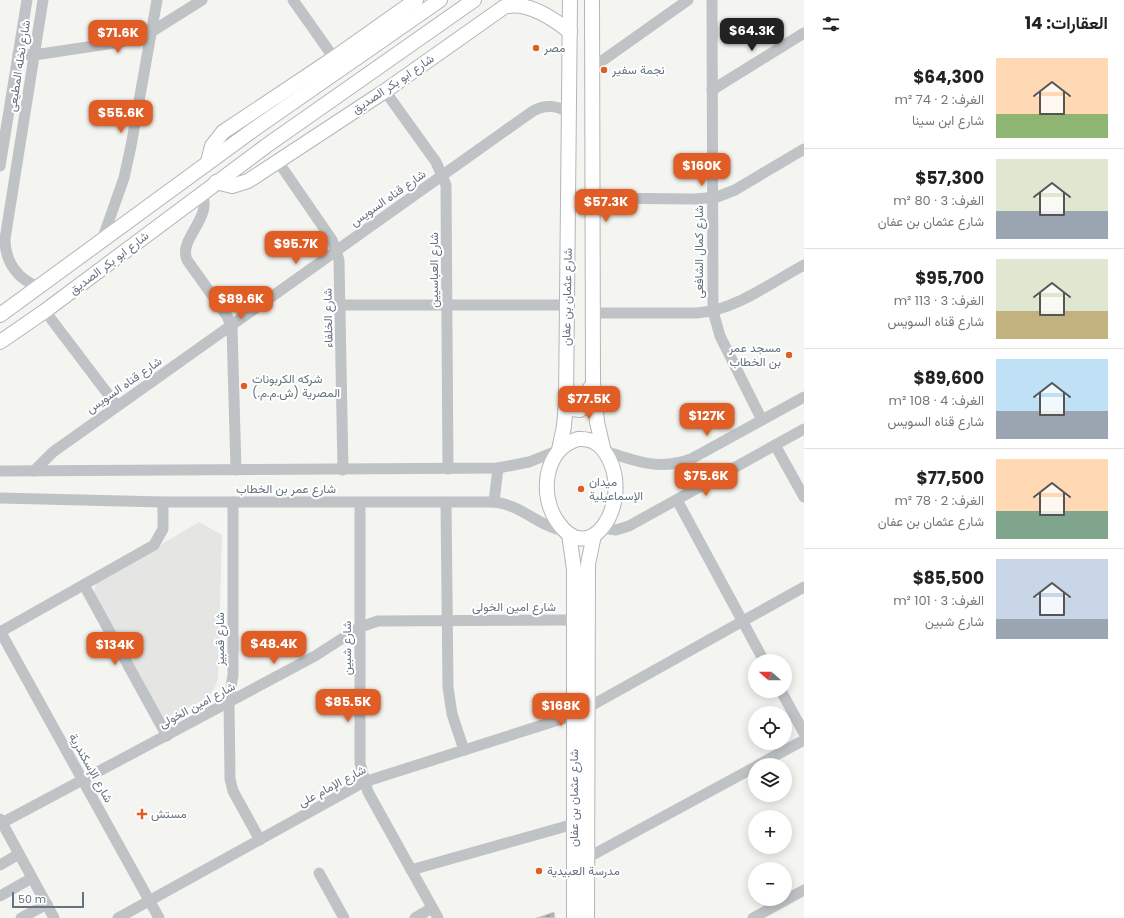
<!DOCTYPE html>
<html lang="ar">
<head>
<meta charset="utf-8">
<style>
	body { margin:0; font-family:Poppins,Vazirmatn,sans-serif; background:#f2f2f2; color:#222; direction:rtl; height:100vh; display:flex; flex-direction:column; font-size:15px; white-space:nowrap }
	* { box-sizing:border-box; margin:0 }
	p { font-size:13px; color:#767676 }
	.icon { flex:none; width:22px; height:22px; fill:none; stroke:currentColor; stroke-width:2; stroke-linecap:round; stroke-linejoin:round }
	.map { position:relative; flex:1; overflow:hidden; direction:ltr }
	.sheet { display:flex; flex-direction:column; background:#fff; width:320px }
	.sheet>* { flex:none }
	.needle { width:26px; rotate:290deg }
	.tools { position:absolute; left:748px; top:654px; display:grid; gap:8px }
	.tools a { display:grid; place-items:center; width:44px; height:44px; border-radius:50%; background:#fff; box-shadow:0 2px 10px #0003; font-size:20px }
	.scale { position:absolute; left:12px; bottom:10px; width:72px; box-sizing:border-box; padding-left:4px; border:2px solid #647281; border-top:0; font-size:11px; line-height:14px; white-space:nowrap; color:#647281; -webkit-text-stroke:3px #fff; paint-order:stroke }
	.price { position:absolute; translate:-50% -34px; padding:0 9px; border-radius:8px; background:#e05e25; color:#fff; font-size:13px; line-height:26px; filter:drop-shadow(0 1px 2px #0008) }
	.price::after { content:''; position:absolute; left:50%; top:24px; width:12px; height:9px; margin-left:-6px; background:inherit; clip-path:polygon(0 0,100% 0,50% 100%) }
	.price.on { background:#222; color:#fff }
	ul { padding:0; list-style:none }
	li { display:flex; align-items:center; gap:12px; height:100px; padding:0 16px }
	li+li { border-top:1px solid #e0e0e0 }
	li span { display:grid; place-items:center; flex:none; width:112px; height:80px; border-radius:0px; color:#555 }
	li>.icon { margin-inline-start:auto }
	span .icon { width:48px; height:48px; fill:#fffc; stroke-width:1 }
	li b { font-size:17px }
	h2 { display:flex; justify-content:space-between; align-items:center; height:48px; padding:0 16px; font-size:17px }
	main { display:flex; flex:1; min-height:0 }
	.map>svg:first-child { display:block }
</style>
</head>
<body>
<main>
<section class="sheet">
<h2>العقارات: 14<svg class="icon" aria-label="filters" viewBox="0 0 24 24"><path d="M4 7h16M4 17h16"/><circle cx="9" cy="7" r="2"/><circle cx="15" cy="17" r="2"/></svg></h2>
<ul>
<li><span style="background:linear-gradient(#ffd9b3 70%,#8fb573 0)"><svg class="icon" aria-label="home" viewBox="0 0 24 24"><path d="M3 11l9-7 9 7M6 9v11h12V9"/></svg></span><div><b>$64,300</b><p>الغرف: 2 · 74 m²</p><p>شارع ابن سينا</p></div></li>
<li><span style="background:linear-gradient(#dfe7d0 65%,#9aa5b1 0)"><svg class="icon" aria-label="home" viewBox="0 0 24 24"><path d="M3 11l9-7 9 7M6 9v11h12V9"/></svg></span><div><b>$57,300</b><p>الغرف: 3 · 80 m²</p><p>شارع عثمان بن عفان</p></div></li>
<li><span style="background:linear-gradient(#dfe7d0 65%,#c2b280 0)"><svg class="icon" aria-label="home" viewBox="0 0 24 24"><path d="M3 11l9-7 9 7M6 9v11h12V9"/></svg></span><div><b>$95,700</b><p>الغرف: 3 · 113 m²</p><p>شارع قناه السويس</p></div></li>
<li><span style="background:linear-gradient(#bfe0f5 65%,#9aa5b1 0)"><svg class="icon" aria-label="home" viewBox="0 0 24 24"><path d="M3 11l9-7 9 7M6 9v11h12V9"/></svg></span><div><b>$89,600</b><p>الغرف: 4 · 108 m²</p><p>شارع قناه السويس</p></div></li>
<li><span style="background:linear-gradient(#ffd9b3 65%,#7fa58c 0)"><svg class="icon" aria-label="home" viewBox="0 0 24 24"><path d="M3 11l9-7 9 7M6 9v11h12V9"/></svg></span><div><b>$77,500</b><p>الغرف: 2 · 78 m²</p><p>شارع عثمان بن عفان</p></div></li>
<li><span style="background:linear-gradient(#c9d6e8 75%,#9aa5b1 0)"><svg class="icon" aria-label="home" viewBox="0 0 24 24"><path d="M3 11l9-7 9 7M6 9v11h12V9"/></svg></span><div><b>$85,500</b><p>الغرف: 3 · 101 m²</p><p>شارع شبين</p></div></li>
</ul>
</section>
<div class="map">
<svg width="804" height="918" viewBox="0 0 804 918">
	<defs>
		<pattern id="building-cross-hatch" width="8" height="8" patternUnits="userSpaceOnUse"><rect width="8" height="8" fill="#abb1b6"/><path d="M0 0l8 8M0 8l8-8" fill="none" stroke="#8f9499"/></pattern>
	</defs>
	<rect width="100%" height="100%" fill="#f4f5f0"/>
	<path fill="#e5e6e4" d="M199 522 222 535 218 679 214 689 206 699 161 720 94 593 96 583Z"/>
	<path fill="url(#building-cross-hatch)" stroke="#d5d6d3" d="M554 912 555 918H536Z"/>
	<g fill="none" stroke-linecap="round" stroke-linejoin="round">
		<defs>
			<g id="major">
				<path d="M592 0 593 382 597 422 603 448"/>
				<path d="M208 162 212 146 223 132 334 58 416 0"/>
				<path d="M216 182 232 186 248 181 385 91 504 7C526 0 554 19 570 32"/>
				<path d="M0 315 253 130 440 0"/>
				<path d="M0 342 45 311 266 146 474 0"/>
				<path d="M566 402 571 409 580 410 585 405 590 388"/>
				<path d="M578 439C593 438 602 445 609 459 632 503 590 571 557 521 539 495 544 449 578 439Z"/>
				<path d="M559 450 564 426 566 402 570 0"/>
				<path d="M569 534 574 569V918"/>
				<path d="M587 918 588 564 594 535"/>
			</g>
		</defs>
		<use href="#major" stroke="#b2b6ba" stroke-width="16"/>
		<g stroke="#bfc3c6" stroke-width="11">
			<path d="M293 0 334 58"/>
			<path d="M712 0 713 311 720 336 762 420"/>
			<path d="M18 54 34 55 121 42 137 38 151 32 202 0"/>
			<path d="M592 68 688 0"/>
			<path d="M712 90 804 33"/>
			<path d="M385 91 436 162 446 185 448 469"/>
			<path d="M277 160 332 240 339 260 343 470"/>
			<path d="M0 166 27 0"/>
			<path d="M202 193C213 219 178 238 187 260L227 316 232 328 236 470"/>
			<path d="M593 198 695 199 717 197 735 190 804 149"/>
			<path d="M102 240 124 178 131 146 157 0"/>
			<path d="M39 287C18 280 5 262 5 239L43 0"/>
			<path d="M341 305H567"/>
			<path d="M45 311 117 406"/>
			<path d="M593 313H697C734 311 772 282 804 265"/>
			<path d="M775 445 804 497"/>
			<path d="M605 451C635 461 660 471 691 459L804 397"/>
			<path d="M0 471 498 468 529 462 559 450"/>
			<path d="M34 471 53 452 533 111C545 104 559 105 569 114"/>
			<path d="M0 498 163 502H494C522 505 539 527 565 531"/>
			<path d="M677 500 764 661"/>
			<path d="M233 502V675L229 700 230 779 233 791 260 840"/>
			<path d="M360 502V763L368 792 438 918"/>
			<path d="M446 502 448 687 452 714 464 750"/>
			<path d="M494 502 498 468"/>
			<path d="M603 528 616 530 629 526 804 429"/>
			<path d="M84 585 167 736"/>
			<path d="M0 631 159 918"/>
			<path d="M0 632 154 545 163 529V502"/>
			<path d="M781 691 804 733"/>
			<path d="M587 708 804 587"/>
			<path d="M758 765 804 740"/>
			<path d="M0 819 54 918"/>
			<path d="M0 824 315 656 360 627 378 621 574 620"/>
			<path d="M587 858 755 767"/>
			<path d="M0 865 19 854"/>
			<path d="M411 870 574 824"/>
			<path d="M319 873 344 918"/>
			<path d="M0 896 32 878"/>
			<path d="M21 918 47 904"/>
			<path d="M118 918 364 782 574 715"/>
			<path d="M415 918 432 908"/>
			<path d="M753 918 804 890"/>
		</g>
		<use href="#major" stroke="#fff" stroke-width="14"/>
	</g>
	<g fill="#e05e25" stroke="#fff" stroke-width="1.5">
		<circle cx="536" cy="48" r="4"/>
		<circle cx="604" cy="70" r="4"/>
		<circle cx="789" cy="355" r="4"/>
		<circle cx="244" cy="386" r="4"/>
		<circle cx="581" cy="489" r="4"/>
		<path d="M140 808h4v4h4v4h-4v4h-4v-4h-4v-4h4z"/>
		<circle cx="539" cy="871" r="4"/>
	</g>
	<g text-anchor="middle" stroke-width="4" stroke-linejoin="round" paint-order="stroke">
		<g font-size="12" fill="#647281" stroke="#fff" text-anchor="start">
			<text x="544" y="52">مصر</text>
			<text x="612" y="74">نجمة سفير</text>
			<text x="781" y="352" text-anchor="end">مسجد عمر<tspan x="781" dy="14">بن الخطاب</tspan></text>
			<text x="252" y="383">شركه الكربونات<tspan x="252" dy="14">المصرية (ش.م.م.)</tspan></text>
			<text x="589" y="486">ميدان<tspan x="589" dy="14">الإسماعيلية</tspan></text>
			<text x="151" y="818">مستش</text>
			<text x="547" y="875">مدرسة العبيدية</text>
		</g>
		<g font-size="12" fill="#647281" stroke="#fff">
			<text transform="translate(19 66) rotate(-81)" y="4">شارع نخله المطيعى</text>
			<text transform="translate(393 84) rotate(-34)" y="4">شارع ابو بكر الصديق</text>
			<text transform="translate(388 198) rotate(-35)" y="4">شارع قناه السويس</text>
			<text transform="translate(699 252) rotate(-90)" y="4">شارع كمال الشافعى</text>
			<text transform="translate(109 263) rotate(-37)" y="4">شارع ابو بكر الصديق</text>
			<text transform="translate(434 270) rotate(-90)" y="4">شارع العباسيين</text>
			<text transform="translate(567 297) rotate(-89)" y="4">شارع عثمان بن عفان</text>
			<text transform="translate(328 318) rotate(-91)" y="4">شارع الخلفاء</text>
			<text transform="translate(124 385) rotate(-35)" y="4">شارع قناه السويس</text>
			<text x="286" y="493">شارع عمر بن الخطاب</text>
			<text x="514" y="611">شارع امين الخولى</text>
			<text transform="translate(220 639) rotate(-90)" y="4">شارع قمبيز</text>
			<text transform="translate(347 648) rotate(-90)" y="4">شارع شبين</text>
			<text transform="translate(197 705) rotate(-28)" y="4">شارع امين الخولى</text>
			<text transform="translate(91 768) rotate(61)" y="4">شارع الإسكندرية</text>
			<text transform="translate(332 786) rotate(-28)" y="4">شارع الإمام على</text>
			<text transform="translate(574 798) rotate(-90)" y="4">شارع عثمان بن عفان</text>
		</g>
	</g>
</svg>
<div class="tools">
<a><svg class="needle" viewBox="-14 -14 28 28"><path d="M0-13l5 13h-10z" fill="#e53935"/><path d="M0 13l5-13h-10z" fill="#767676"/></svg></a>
<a><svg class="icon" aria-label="locate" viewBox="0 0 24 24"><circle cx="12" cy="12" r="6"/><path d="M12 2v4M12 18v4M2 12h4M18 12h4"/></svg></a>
<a><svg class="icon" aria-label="layers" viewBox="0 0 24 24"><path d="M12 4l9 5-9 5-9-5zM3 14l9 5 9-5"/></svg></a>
<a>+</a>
<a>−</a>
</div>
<div class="scale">50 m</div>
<b class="price on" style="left:752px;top:52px">$64.3K</b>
<b class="price" style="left:118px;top:54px">$71.6K</b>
<b class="price" style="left:121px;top:134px">$55.6K</b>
<b class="price" style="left:702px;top:187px">$160K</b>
<b class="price" style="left:606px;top:223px">$57.3K</b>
<b class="price" style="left:296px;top:265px">$95.7K</b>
<b class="price" style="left:241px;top:320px">$89.6K</b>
<b class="price" style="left:589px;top:420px">$77.5K</b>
<b class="price" style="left:707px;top:437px">$127K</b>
<b class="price" style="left:706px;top:497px">$75.6K</b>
<b class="price" style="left:274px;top:665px">$48.4K</b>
<b class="price" style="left:115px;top:666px">$134K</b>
<b class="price" style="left:348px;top:723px">$85.5K</b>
<b class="price" style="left:561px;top:727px">$168K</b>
</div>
</main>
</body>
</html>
